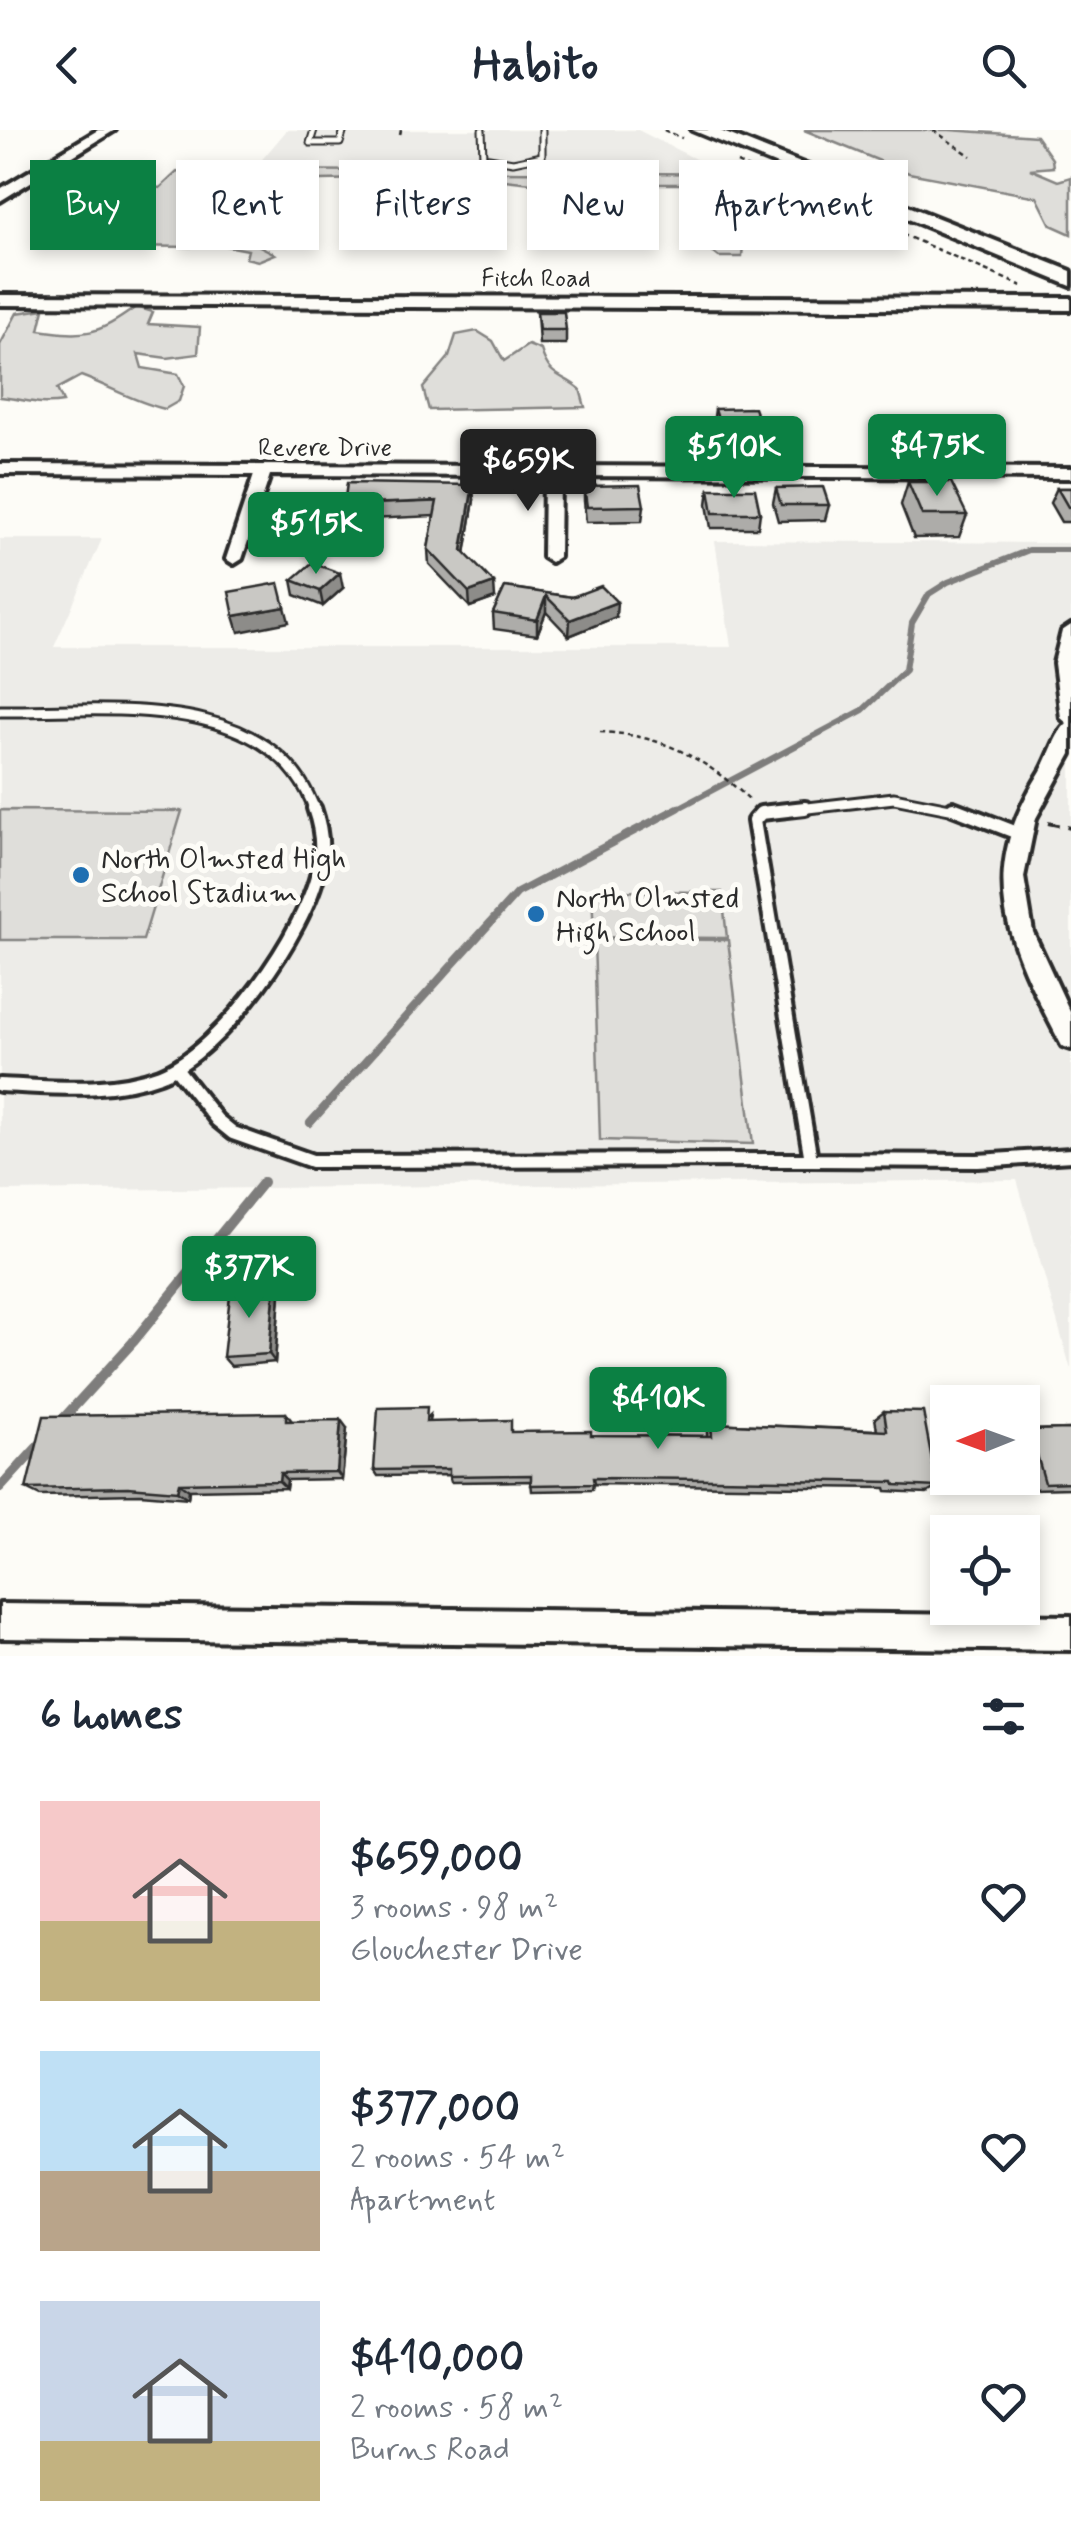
<!DOCTYPE html>
<html lang="en">
<head>
<meta charset="utf-8">
<style>
	body { margin:0; font-family:Mynerve,sans-serif; background:#f2f2f3; color:#1f2937; height:100vh; display:flex; flex-direction:column; font-size:38px; white-space:nowrap }
	* { box-sizing:border-box; margin:0 }
	p { font-size:32px; color:#747a83 }
	.icon { flex:none; width:55px; height:55px; fill:none; stroke:currentColor; stroke-width:2; stroke-linecap:round; stroke-linejoin:round }
	.map { position:relative; height:1526px; overflow:hidden }
	.panel { display:flex; flex-direction:column; background:#fff; flex:1 }
	.panel>* { flex:none }
	.hud { position:absolute; left:30px; top:30px; width:1012px; height:90px; display:flex; gap:20px }
	.needle { width:65px; rotate:269deg }
	.tools { position:absolute; left:930px; top:1255px; display:grid; gap:20px }
	.tools a { display:grid; place-items:center; width:110px; height:110px; border-radius:0px; background:#fff; box-shadow:0 5px 15px #0003; font-size:50px }
	.price { position:absolute; translate:-50% -85px; padding:0 22px; border-radius:10px; background:#0b8043; color:#fff; font-size:32px; line-height:65px; filter:drop-shadow(0 2px 5px #0008) }
	.price::after { content:''; position:absolute; left:50%; top:60px; width:30px; height:22px; margin-left:-15px; background:inherit; clip-path:polygon(0 0,100% 0,50% 100%) }
	.price.selected { background:#222; color:#fff }
	ul { padding:0; list-style:none }
	li { display:flex; align-items:center; gap:30px; height:250px; padding:0 40px }
	li span { display:grid; place-items:center; flex:none; width:280px; height:200px; border-radius:0px; color:#555 }
	li>.icon { margin-inline-start:auto }
	span .icon { width:120px; height:120px; fill:#fffc; stroke-width:1 }
	li b { font-size:42px }
	h2 { display:flex; justify-content:space-between; align-items:center; height:120px; padding:0 40px; font-size:42px }
	.pill { padding:0 35px; border-radius:0px; background:#fff; box-shadow:0 5px 15px #0003; font-size:35px; line-height:90px }
	.pill.selected { background:#0b8043; color:#fff }
	header { display:flex; justify-content:space-between; align-items:center; height:130px; padding:0 40px; background:#fff; font-size:45px; font-weight:700 }
	.map>svg:first-child { display:block }
</style>
</head>
<body>
<header><svg class="icon" aria-label="back" viewBox="0 0 24 24"><path d="M15 5l-7 7 7 7"/></svg>Habito<svg class="icon" aria-label="search" viewBox="0 0 24 24"><circle cx="10" cy="10" r="6"/><path d="M15 15l6 6"/></svg></header>
<div class="map">
<svg width="1071" height="1526" viewBox="0 0 1071 1526">
	<rect width="100%" height="100%" fill="#fdfcf7"/>
	<filter id="ink" filterUnits="userSpaceOnUse"><feTurbulence type="fractalNoise" baseFrequency=".01" numOctaves="2"/><feDisplacementMap in="SourceGraphic" scale="20" xChannelSelector="R" yChannelSelector="G"/><feConvolveMatrix kernelMatrix="1 2 1 2 8 2 1 2 1" color-interpolation-filters="sRGB"/></filter>
	<g filter="url(#ink)">
		<g fill="#edece8">
			<path d="M287 0H638L721 42 253 40Z"/>
			<path d="M0 409H102L54 517H731L715 411 1071 413V1240L1017 1050 0 1061Z"/>
		</g>
		<g fill="#dfdeda" stroke="#858482" stroke-width="2.5">
			<path d="M804 0H949L1036 6 1052 29 1053 37 1030 39 1058 51 1071 47V104L1051 95 1037 67 909 43Z"/>
			<path d="M253 40 762 44 896 100 863 101 775 59 762 58 778 116 743 114 742 127H719L684 99 692 89 725 83 712 54H541L476 47 268 51 259 81 227 77 215 92 246 94 258 115 275 124 258 131 246 128 248 120 195 110 191 117 127 116 101 96 113 79 89 74 121 52 160 58 177 42 220 47Z"/>
			<path d="M136 177 153 182 148 194 200 197 198 224 167 228 138 224 142 238 178 244 184 256 179 271 165 279C134 272 111 257 81 246L57 259 63 272C39 276 24 269 0 267V215L17 183 44 179 39 200C86 207 97 205 136 177Z"/>
			<path d="M477 201 493 211 504 231 528 215 541 220C550 249 561 243 580 259L585 277 429 280 423 258 449 227 456 205Z"/>
			<path d="M0 680 182 681 143 810H0Z"/>
			<path d="M592 761 722 762 727 808 594 807Z"/>
			<path d="M594 809 728 810 753 1014 600 1010Z"/>
		</g>
		<g fill="none" stroke-linecap="round" stroke-linejoin="round">
			<path stroke="#7e7d7b" stroke-width="6" d="M673 681 863 580 905 540 912 493 929 464 948 452 1029 420H1071"/>
			<path stroke="#7e7d7b" stroke-width="8" d="M310 993 517 763 678 678"/>
			<g stroke="#7e7d7b" stroke-width="10">
				<path d="M60 1292 133 1212 263 1052"/>
				<path d="M0 1358 41 1313"/>
			</g>
			<defs>
				<g id="lane-far2">
					<path d="M314 0 310 13H340L344 0"/>
					<path d="M482 0 483 27 513 32 542 26V0"/>
				</g>
				<g id="lane-far1">
					<path d="M0 581C101 582 273 558 315 681"/>
					<path d="M782 681 894 668 960 681"/>
				</g>
				<g id="lane">
					<path d="M805 678 761 683 754 691 811 1030 978 1031 1071 1025"/>
					<path d="M953 678 1020 704"/>
					<path d="M176 938 217 990 233 1003 312 1031 811 1030"/>
					<path d="M0 955C52 957 109 964 160 945 222 921 306 802 319 738 324 717 321 698 314 678"/>
				</g>
				<g id="street">
					<path d="M0 334 1071 338V348L560 346 559 427 551 432 543 427 544 346 270 345 242 429 234 434 226 429 254 345 0 344Z"/>
					<path d="M1071 495V624L1036 688 1024 747 1033 802 1071 884V919L1062 916C1008 813 973 748 1041 641 1050 626 1055 604 1067 593L1061 588 1054 533 1062 501Z"/>
					<path d="M0 1474 1071 1486V1520L0 1508Z"/>
				</g>
				<g id="secondary">
					<path d="M98 0H115L0 71V59Z"/>
					<path d="M0 165 1071 168V180L0 175Z"/>
				</g>
				<path id="highway" d="M692 0H718L1071 141V156Z"/>
			</defs>
			<use href="#lane-far2" stroke="#2b2b2b" stroke-width="9"/>
			<use href="#lane-far1" stroke="#2b2b2b" stroke-width="15"/>
			<use href="#lane" stroke="#2b2b2b" stroke-width="20"/>
			<use href="#street" stroke="#2b2b2b" stroke-width="8"/>
			<use href="#secondary" stroke="#2b2b2b" stroke-width="8"/>
			<use href="#highway" stroke="#2b2b2b" stroke-width="8"/>
			<g stroke="#2b2b2b" stroke-width="2.5" stroke-dasharray="5 4" stroke-linecap="butt">
				<path d="M664 0 682 8"/>
				<path d="M933 0 971 26"/>
				<path d="M400 5 401 0"/>
				<path d="M737 33 1022 156"/>
				<path d="M600 602C662 605 703 627 749 669"/>
			</g>
			<path stroke="#2b2b2b" stroke-width="4" stroke-dasharray="11 8" stroke-linecap="butt" d="M1048 693 1071 698"/>
			<use href="#lane-far2" stroke="#fdfcf7" stroke-width="5"/>
			<use href="#lane-far1" stroke="#fdfcf7" stroke-width="9"/>
			<use href="#lane" stroke="#fdfcf7" stroke-width="12"/>
			<use href="#street" fill="#fdfcf7" fill-rule="evenodd"/>
			<use href="#secondary" fill="#fdfcf7" fill-rule="evenodd"/>
			<use href="#highway" fill="#fdfcf7" fill-rule="evenodd"/>
		</g>
		<g fill="#adaca9" stroke="#2b2b2b" stroke-width="2.5">
			<path d="M537 182 566 200V214H539Z"/>
			<path d="M715 279 760 295 757 310 718 311 713 294Z"/>
			<path d="M908 352 967 385 959 407 914 408 901 375Z"/>
			<path d="M584 356 644 376 642 391 586 392 584 371Z"/>
			<path d="M776 358 829 375 825 390 778 391 773 373Z"/>
			<path d="M1057 358H1071V392H1061L1050 373Z"/>
			<path d="M709 359 760 383 758 398H711L707 374Z"/>
			<path d="M474 370 465 423 495 468 470 477 429 434 428 419 434 386 347 390 344 375Z"/>
			<path d="M292 450 343 458 323 476 295 465Z"/>
			<path d="M505 457 572 467 616 487 569 506 546 482 537 505 494 499 493 483Z"/>
			<path d="M280 1164 275 1232 231 1236 223 1227Z"/>
			<path d="M884 1281 937 1357 927 1363 886 1361 885 1358 593 1354 592 1360 532 1361 531 1351 451 1352 449 1345 378 1346 374 1340 430 1285 429 1292 511 1302 591 1305 707 1306V1301L711 1293 877 1300 875 1288Z"/>
			<path d="M286 1283 292 1291 347 1298 342 1349 287 1350 286 1358 189 1360 188 1368 140 1364 40 1366 26 1359Z"/>
			<path d="M1071 1299V1358L1032 1359 1022 1324V1304L1030 1300Z"/>
		</g>
		<g fill="#8d8c89" stroke="#2b2b2b" stroke-width="2.5">
			<path d="M473 355 474 370 463 436 462 420Z"/>
			<path d="M340 443 343 458 323 476 320 461Z"/>
			<path d="M494 453 495 468 470 477 469 462Z"/>
			<path d="M546 466V482L537 505V490Z"/>
			<path d="M617 472 616 487 569 506 570 490Z"/>
			<path d="M285 477 289 492 239 502 234 486Z"/>
			<path d="M275 1155 280 1164 275 1232 269 1224Z"/>
			<path d="M341 1290 347 1298 342 1349 337 1342Z"/>
			<path d="M280 1343 287 1350 286 1358 279 1351Z"/>
			<path d="M179 1353 189 1360 188 1368 177 1361Z"/>
		</g>
		<g fill="#c9c8c4" stroke="#2b2b2b" stroke-width="2.5">
			<path d="M537 182H564L566 200H539Z"/>
			<path d="M754 278 760 295 720 296 715 279Z"/>
			<path d="M908 352H951L967 385H922Z"/>
			<path d="M347 353 473 355 462 420 494 453 469 462 428 419 437 371 344 375Z"/>
			<path d="M640 355 644 376 587 377 584 356Z"/>
			<path d="M823 357 829 375H781L776 358Z"/>
			<path d="M1057 358H1071V377H1068Z"/>
			<path d="M709 359H755L760 383H713Z"/>
			<path d="M312 433 340 443 320 461 292 450Z"/>
			<path d="M279 453 285 477 234 486 229 462Z"/>
			<path d="M601 456 617 472 570 490 546 466 537 490 493 483 505 457 572 467Z"/>
			<path d="M275 1155 269 1224 223 1227 231 1157Z"/>
			<path d="M427 1277 426 1292 511 1290V1302L591 1301V1305L712 1306 711 1293 887 1301 884 1281 923 1282 937 1357 895 1355 894 1352 715 1349 593 1348 594 1354 531 1355V1345L449 1346V1339L374 1340 378 1278Z"/>
			<path d="M286 1283V1291L341 1290 337 1342 280 1343 279 1351 179 1353 177 1361 128 1357 26 1359 44 1286Z"/>
			<path d="M1071 1299V1352L1045 1353 1030 1300Z"/>
		</g>
	</g>
	<g fill="#1f6fb2" stroke="#fdfcf7" stroke-width="4">
		<circle cx="81" cy="745" r="10"/>
		<circle cx="536" cy="784" r="10"/>
	</g>
	<g text-anchor="middle" stroke-width="10" stroke-linejoin="round" paint-order="stroke">
		<g font-size="25" fill="#2b2b2b" stroke="#fdfcf7">
			<text x="536" y="156">Fitch Road</text>
			<text x="325" y="325">Revere Drive</text>
		</g>
		<g font-size="30" fill="#2b2b2b" stroke="#fdfcf7" text-anchor="start">
			<text x="101" y="738">North Olmsted High<tspan x="101" dy="34">School Stadium</tspan></text>
			<text x="556" y="777">North Olmsted<tspan x="556" dy="34">High School</tspan></text>
		</g>
	</g>
</svg>
<div class="tools">
<a><svg class="needle" viewBox="-14 -14 28 28"><path d="M0-13l5 13h-10z" fill="#e53935"/><path d="M0 13l5-13h-10z" fill="#747a83"/></svg></a>
<a><svg class="icon" aria-label="locate" viewBox="0 0 24 24"><circle cx="12" cy="12" r="6"/><path d="M12 2v4M12 18v4M2 12h4M18 12h4"/></svg></a>
</div>
<b class="price" style="left:937px;top:369px">$475K</b>
<b class="price" style="left:734px;top:371px">$510K</b>
<b class="price selected" style="left:528px;top:384px">$659K</b>
<b class="price" style="left:316px;top:447px">$515K</b>
<b class="price" style="left:249px;top:1191px">$377K</b>
<b class="price" style="left:658px;top:1322px">$410K</b>
<div class="hud">
<a class="pill selected">Buy</a>
<a class="pill">Rent</a>
<a class="pill">Filters</a>
<a class="pill">New</a>
<a class="pill">Apartment</a>
</div>
</div>
<section class="panel">
<h2>6 homes<svg class="icon" aria-label="filters" viewBox="0 0 24 24"><path d="M4 7h16M4 17h16"/><circle cx="9" cy="7" r="2"/><circle cx="15" cy="17" r="2"/></svg></h2>
<ul>
<li><span style="background:linear-gradient(#f6c9c9 60%,#c2b280 0)"><svg class="icon" aria-label="home" viewBox="0 0 24 24"><path d="M3 11l9-7 9 7M6 9v11h12V9"/></svg></span><div><b>$659,000</b><p>3 rooms · 98 m²</p><p>Glouchester Drive</p></div><svg class="icon" aria-label="heart" viewBox="0 0 24 24"><path d="M12 20l-8-8c-3-5 5-10 8-4 3-6 11-1 8 4z"/></svg></li>
<li><span style="background:linear-gradient(#bfe0f5 60%,#b9a48a 0)"><svg class="icon" aria-label="home" viewBox="0 0 24 24"><path d="M3 11l9-7 9 7M6 9v11h12V9"/></svg></span><div><b>$377,000</b><p>2 rooms · 54 m²</p><p>Apartment</p></div><svg class="icon" aria-label="heart" viewBox="0 0 24 24"><path d="M12 20l-8-8c-3-5 5-10 8-4 3-6 11-1 8 4z"/></svg></li>
<li><span style="background:linear-gradient(#c9d6e8 70%,#c2b280 0)"><svg class="icon" aria-label="home" viewBox="0 0 24 24"><path d="M3 11l9-7 9 7M6 9v11h12V9"/></svg></span><div><b>$410,000</b><p>2 rooms · 58 m²</p><p>Burns Road</p></div><svg class="icon" aria-label="heart" viewBox="0 0 24 24"><path d="M12 20l-8-8c-3-5 5-10 8-4 3-6 11-1 8 4z"/></svg></li>
</ul>
</section>
</body>
</html>
